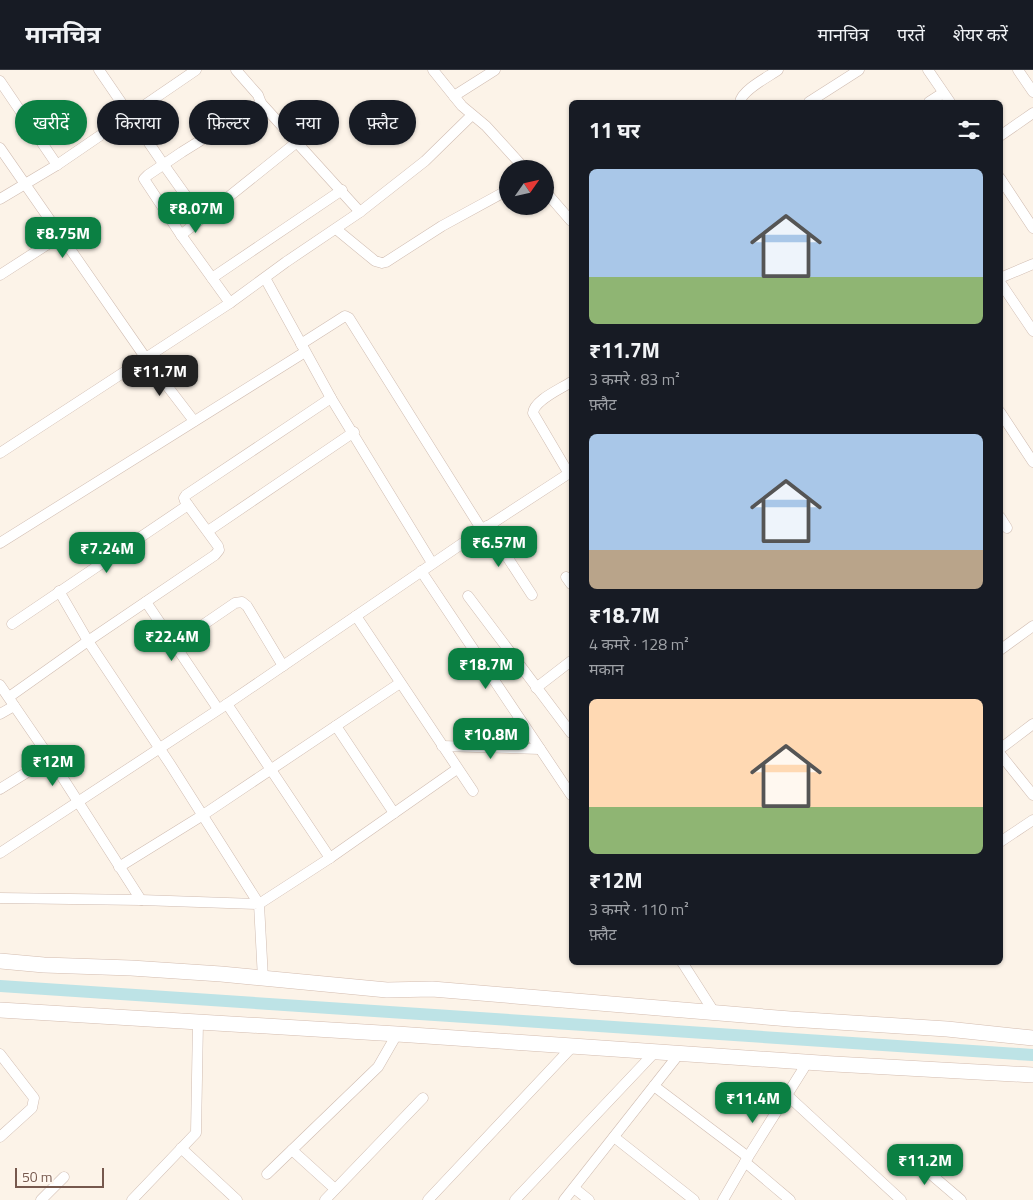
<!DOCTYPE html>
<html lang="hi">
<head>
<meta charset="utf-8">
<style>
	body { margin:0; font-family:"Titillium Web","Noto Sans Devanagari",sans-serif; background:#242831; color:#f1f3f6; height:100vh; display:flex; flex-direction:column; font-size:19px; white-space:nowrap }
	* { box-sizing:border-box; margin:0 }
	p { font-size:16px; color:#9ea1a6 }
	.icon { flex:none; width:28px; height:28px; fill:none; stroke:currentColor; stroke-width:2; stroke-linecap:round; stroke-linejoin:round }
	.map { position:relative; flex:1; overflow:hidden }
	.side { position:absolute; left:569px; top:30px; width:434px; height:865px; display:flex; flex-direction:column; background:#171b24; border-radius:8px; box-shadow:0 1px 4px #0004 }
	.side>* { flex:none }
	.top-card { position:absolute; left:15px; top:30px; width:475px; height:45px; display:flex; gap:10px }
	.needle { width:32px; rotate:56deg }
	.controls { position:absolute; left:499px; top:90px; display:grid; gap:10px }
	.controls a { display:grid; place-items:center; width:55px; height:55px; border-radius:50%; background:#171b24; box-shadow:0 1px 4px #0004; font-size:25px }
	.scale { position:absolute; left:15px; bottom:12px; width:89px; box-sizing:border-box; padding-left:5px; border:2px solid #76584d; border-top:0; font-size:14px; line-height:18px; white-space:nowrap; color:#76584d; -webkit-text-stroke:4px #fff7ef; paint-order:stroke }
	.price { position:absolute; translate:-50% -42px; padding:0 11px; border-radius:10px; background:#0b8043; color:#fff; font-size:16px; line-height:32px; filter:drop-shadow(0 1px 2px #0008) }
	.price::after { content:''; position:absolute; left:50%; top:30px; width:15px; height:11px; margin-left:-8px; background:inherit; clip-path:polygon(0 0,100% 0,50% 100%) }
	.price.on { background:#222; color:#fff }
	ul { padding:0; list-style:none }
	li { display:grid; align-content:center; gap:10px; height:265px; padding:0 20px }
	li span { display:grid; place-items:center; height:155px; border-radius:8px; color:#555 }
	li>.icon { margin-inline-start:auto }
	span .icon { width:90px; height:90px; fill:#fffc; stroke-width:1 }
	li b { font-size:21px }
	h2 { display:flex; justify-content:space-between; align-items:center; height:60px; padding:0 20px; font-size:21px }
	.pill { padding:0 18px; border-radius:22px; background:#171b24; box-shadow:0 1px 4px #0004; font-size:18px; line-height:45px }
	.pill.on { background:#0b8043; color:#fff }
	header { display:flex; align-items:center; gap:30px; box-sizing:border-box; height:70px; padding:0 25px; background:#171b24; border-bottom:1px solid #363941 }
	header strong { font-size:24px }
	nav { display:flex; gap:28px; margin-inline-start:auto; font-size:18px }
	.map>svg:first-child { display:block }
</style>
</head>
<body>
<header>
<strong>मानचित्र</strong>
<nav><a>मानचित्र</a><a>परतें</a><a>शेयर करें</a></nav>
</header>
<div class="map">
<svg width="1033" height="1130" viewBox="0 0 1033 1130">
	<rect width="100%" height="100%" fill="#fcf3e8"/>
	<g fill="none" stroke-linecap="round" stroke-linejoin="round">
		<path stroke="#bde3e6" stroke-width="12" d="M0 916 1033 985"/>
		<defs>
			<g id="street">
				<path d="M99 0 164 95 186 126"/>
				<path d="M236 0 258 25 261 33 360 142"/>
				<path d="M433 0 462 36 486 56 525 99"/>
				<path d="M928 0 950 32"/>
				<path d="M1018 0 1033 22"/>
				<path d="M0 11 57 95"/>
				<path d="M454 26 495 0"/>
				<path d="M740 32C742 20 768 7 778 0"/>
				<path d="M809 32 859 0"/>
				<path d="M929 32 943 23"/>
				<path d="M1000 66 1033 43"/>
				<path d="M0 78 145 287 194 351"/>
				<path d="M1000 108 1033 158"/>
				<path d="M545 121 571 151"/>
				<path d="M0 129 57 95 196 0"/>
				<path d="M336 159 375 191 382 193 386 192 442 156 508 120"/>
				<path d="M181 165 297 72"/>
				<path d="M0 205 62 165"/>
				<path d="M212 208 342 120"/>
				<path d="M265 208 331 328 432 493"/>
				<path d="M1000 208 1033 194"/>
				<path d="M1000 212 1033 261"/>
				<path d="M230 233 181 165 144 109 148 105 182 82 261 33"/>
				<path d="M301 274 345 246 349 248 482 460"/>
				<path d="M1000 342 1033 392"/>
				<path d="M0 383 230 233 286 192 360 142 425 91 472 45"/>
				<path d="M569 404 533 343C534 330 561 319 571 312"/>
				<path d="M1000 447 1007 458"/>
				<path d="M487 456 532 525"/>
				<path d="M208 461 354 362"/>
				<path d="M0 473 305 282"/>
				<path d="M421 501 571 725"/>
				<path d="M566 507 571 514"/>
				<path d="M59 521 88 571 170 694 259 834 330 788 457 699"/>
				<path d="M468 526 571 663"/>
				<path d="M146 532 218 639"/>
				<path d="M356 546 473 721"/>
				<path d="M12 554 188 435"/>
				<path d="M175 574 235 533 242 532 247 536 283 596"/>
				<path d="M1000 580 1033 556"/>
				<path d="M0 615 50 688 0 719"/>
				<path d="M536 618 571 591"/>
				<path d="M9 627 88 571 215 485 219 480 218 476 185 431 184 428 186 425 331 328"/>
				<path d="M227 634 330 788"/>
				<path d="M0 644 14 636"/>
				<path d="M336 656 394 743"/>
				<path d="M442 676 540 679"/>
				<path d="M1000 679 1033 654"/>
				<path d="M1000 684 1033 725"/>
				<path d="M50 688 141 830"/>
				<path d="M1000 772 1033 750"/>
				<path d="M0 783 227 634 482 460 571 402"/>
				<path d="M119 797 203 745 400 613"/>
				<path d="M0 828 141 830 259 834 263 909"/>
				<path d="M682 892 714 942"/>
				<path d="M0 984 34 1028 32 1038 0 1067"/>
				<path d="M654 1016 748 1087"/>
				<path d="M787 1025 901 1130"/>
				<path d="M614 1067 694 1130"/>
				<path d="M181 1078 237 1130"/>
				<path d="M292 1080 335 1119"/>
				<path d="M906 1083 961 1130"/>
				<path d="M745 1092 790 1130"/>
				<path d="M267 1104 378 997 397 964"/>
				<path d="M574 1118 589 1130"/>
				<path d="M41 1130 64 1107"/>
				<path d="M132 1130 196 1063 198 952"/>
				<path d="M325 1130 423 1028"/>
				<path d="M428 1130 572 977"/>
				<path d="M515 1130 655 982"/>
				<path d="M564 1130 679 984"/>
				<path d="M723 1130 748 1087 807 993"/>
			</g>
			<g id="secondary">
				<path d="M0 891 44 895 131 898 221 904 387 920 432 919 790 949 947 959 1033 968"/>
				<path d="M0 940 397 964 834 994 1033 1005"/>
			</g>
		</defs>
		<use href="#street" stroke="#d0bcb1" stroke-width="11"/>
		<use href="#secondary" stroke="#d3bcaf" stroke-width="16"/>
		<use href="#street" stroke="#fff" stroke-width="10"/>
		<use href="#secondary" stroke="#fff" stroke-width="15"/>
	</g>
</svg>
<div class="controls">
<a><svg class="needle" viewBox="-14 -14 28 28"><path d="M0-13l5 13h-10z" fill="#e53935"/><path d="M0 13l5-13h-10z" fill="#9ea1a6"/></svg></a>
</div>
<div class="scale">50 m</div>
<b class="price" style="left:196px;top:164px">₹8.07M</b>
<b class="price" style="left:63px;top:189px">₹8.75M</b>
<b class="price on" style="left:160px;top:327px">₹11.7M</b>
<b class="price" style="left:499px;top:498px">₹6.57M</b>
<b class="price" style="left:107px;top:504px">₹7.24M</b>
<b class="price" style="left:172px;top:592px">₹22.4M</b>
<b class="price" style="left:486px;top:620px">₹18.7M</b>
<b class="price" style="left:491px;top:690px">₹10.8M</b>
<b class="price" style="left:53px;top:717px">₹12M</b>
<b class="price" style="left:753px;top:1054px">₹11.4M</b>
<b class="price" style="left:925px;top:1116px">₹11.2M</b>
<div class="top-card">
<a class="pill on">खरीदें</a>
<a class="pill">किराया</a>
<a class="pill">फ़िल्टर</a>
<a class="pill">नया</a>
<a class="pill">फ़्लैट</a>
</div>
<section class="side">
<h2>11 घर<svg class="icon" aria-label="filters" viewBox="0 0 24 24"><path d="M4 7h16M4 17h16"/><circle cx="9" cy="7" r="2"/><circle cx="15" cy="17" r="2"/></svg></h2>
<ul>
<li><span style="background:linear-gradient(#a9c7e8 70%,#8fb573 0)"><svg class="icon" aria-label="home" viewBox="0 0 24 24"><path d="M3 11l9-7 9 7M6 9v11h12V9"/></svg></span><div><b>₹11.7M</b><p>3 कमरे · 83 m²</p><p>फ़्लैट</p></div></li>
<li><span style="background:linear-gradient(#a9c7e8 75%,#b9a48a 0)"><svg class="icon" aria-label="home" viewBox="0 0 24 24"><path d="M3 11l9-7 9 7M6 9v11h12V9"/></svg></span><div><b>₹18.7M</b><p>4 कमरे · 128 m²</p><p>मकान</p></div></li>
<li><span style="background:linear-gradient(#ffd9b3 70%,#8fb573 0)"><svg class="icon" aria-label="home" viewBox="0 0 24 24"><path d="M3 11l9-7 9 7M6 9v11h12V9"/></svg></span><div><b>₹12M</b><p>3 कमरे · 110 m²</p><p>फ़्लैट</p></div></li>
</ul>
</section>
</div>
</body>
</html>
